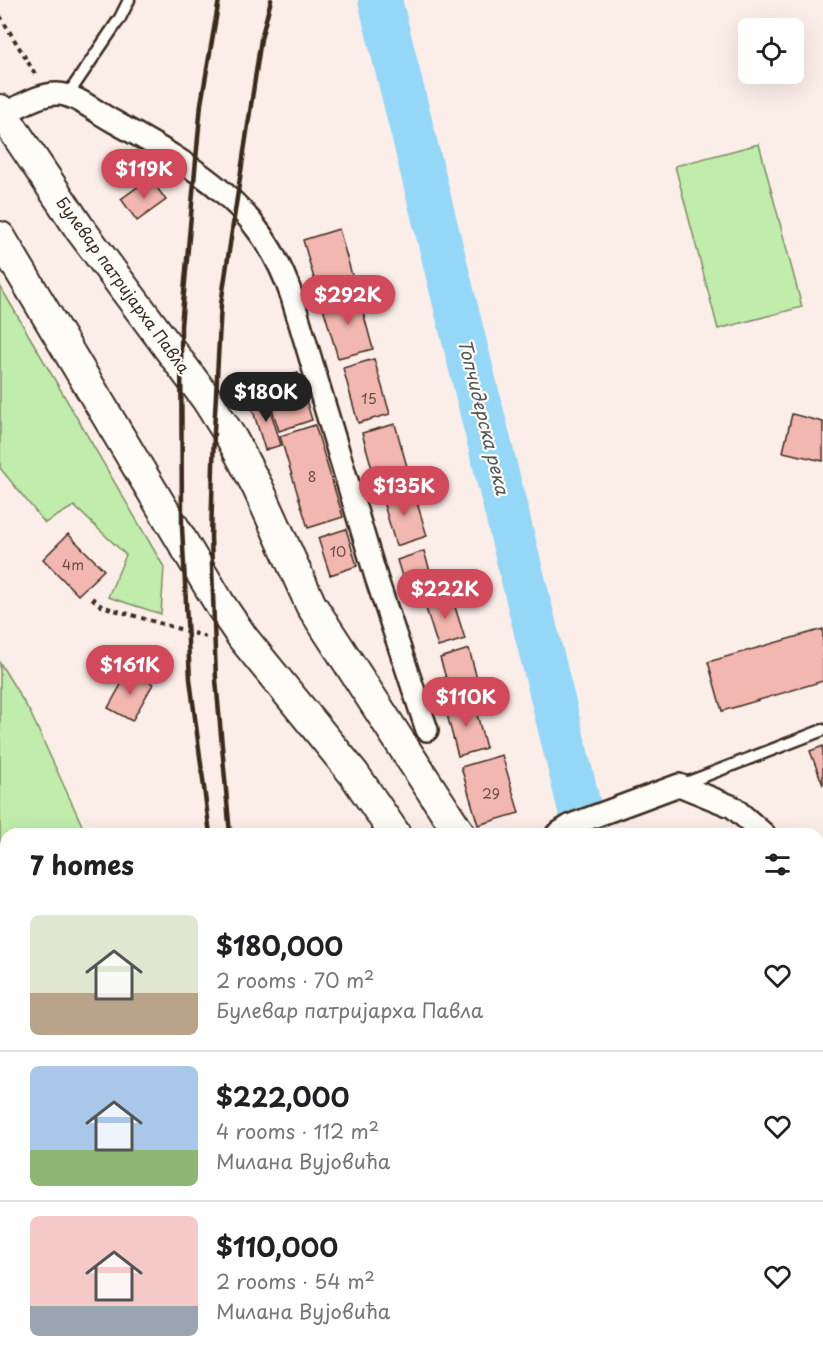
<!DOCTYPE html>
<html lang="en">
<head>
<meta charset="utf-8">
<style>
	body { margin:0; font-family:"Playpen Sans",sans-serif; background:#f6f6f6; color:#202124; height:100vh; display:flex; flex-direction:column; font-size:22px; white-space:nowrap }
	* { box-sizing:border-box; margin:0 }
	p { font-size:20px; color:#757577 }
	.icon { flex:none; width:33px; height:33px; fill:none; stroke:currentColor; stroke-width:2; stroke-linecap:round; stroke-linejoin:round }
	.map { position:relative; flex:1; overflow:hidden }
	.details { position:absolute; left:0px; top:828px; width:824px; height:536px; display:flex; flex-direction:column; background:#fff; border-radius:18px 18px 0 0; box-shadow:0 6px 24px #0002 }
	.details>* { flex:none }
	.buttons { position:absolute; left:738px; top:18px; display:grid; gap:12px }
	.buttons a { display:grid; place-items:center; width:66px; height:66px; border-radius:9px; background:#fff; box-shadow:0 6px 24px #0002; font-size:30px }
	.price { position:absolute; translate:-50% -51px; padding:0 14px; border-radius:21px; background:#d1495b; color:#fff; font-size:20px; line-height:39px; filter:drop-shadow(0 2px 3px #0008) }
	.price::after { content:''; position:absolute; left:50%; top:36px; width:18px; height:14px; margin-left:-9px; background:inherit; clip-path:polygon(0 0,100% 0,50% 100%) }
	.price.selected { background:#222; color:#fff }
	ul { padding:0; list-style:none }
	li { display:flex; align-items:center; gap:18px; height:150px; padding:0 30px }
	li+li { border-top:2px solid #e0e0e0 }
	li span { display:grid; place-items:center; flex:none; width:168px; height:120px; border-radius:9px; color:#555 }
	li>.icon { margin-inline-start:auto }
	span .icon { width:72px; height:72px; fill:#fffc; stroke-width:1 }
	li b { font-size:26px }
	h2 { display:flex; justify-content:space-between; align-items:center; height:72px; padding:0 30px; font-size:26px }
	.map>svg:first-child { display:block }
</style>
</head>
<body>
<div class="map">
<svg width="823" height="1363" viewBox="0 0 823 1363">
	<rect width="100%" height="100%" fill="#fbeee9"/>
	<filter id="ink" filterUnits="userSpaceOnUse"><feTurbulence type="fractalNoise" baseFrequency=".0167" numOctaves="2"/><feDisplacementMap in="SourceGraphic" scale="12" xChannelSelector="R" yChannelSelector="G"/><feConvolveMatrix kernelMatrix="1 2 1 2 8 2 1 2 1" color-interpolation-filters="sRGB"/></filter>
	<g filter="url(#ink)">
		<g fill="#c0edab" stroke="#7e8c64" stroke-width="1.5">
			<path d="M759 144 802 307 718 329 675 166Z"/>
			<path d="M0 286 164 567 161 614 108 597 126 555 74 506 45 523 0 468Z"/>
			<path d="M0 663 30 712 86 834H6V1358H174V1363H0Z"/>
			<path d="M591 1358H703L704 1363H590Z"/>
		</g>
		<g fill="none" stroke-linecap="round" stroke-linejoin="round">
			<g stroke="#95d7f7" stroke-width="44">
				<path d="M380 0 586 834"/>
				<path d="M715 1358 717 1363"/>
			</g>
		</g>
		<g fill="#f2b7b0" stroke="#3b2a1e" stroke-width="1.5">
			<path d="M150 178 166 200 137 221 121 199Z"/>
			<path d="M339 229 355 286 319 296 303 240Z"/>
			<path d="M358 294 373 349 338 358 322 304Z"/>
			<path d="M374 359 390 414 358 423 343 368Z"/>
			<path d="M298 373 312 420 279 431 264 384Z"/>
			<path d="M266 396 281 445 265 450 250 401Z"/>
			<path d="M792 414 823 422V461L783 452Z"/>
			<path d="M395 424 411 481 378 490 362 433Z"/>
			<path d="M315 425 343 517 308 528 280 436Z"/>
			<path d="M413 489 427 536 396 546 382 498Z"/>
			<path d="M346 529 357 566 330 575 318 538Z"/>
			<path d="M68 534 104 570 78 595 43 559Z"/>
			<path d="M424 551 438 598 411 606 397 560Z"/>
			<path d="M451 594 465 639 438 647 424 602Z"/>
			<path d="M823 629V681L722 711 708 662Z"/>
			<path d="M469 649 482 697 454 705 440 658Z"/>
			<path d="M129 670 153 684 132 721 108 708Z"/>
			<path d="M473 699 486 748 458 756 445 707Z"/>
			<path d="M823 746V785L810 751Z"/>
			<path d="M502 755 519 813 478 825 461 767Z"/>
			<path d="M818 1297 823 1308V1363H788L786 1358H818Z"/>
			<path d="M760 1358H777L779 1363H745Z"/>
		</g>
		<g fill="none" stroke-linecap="round" stroke-linejoin="round">
			<defs>
				<g id="lane">
					<path d="M67 96 120 18 129 0"/>
					<path d="M681 785 823 730"/>
					<path d="M818 854 823 852"/>
					<path d="M468 1358 480 1363"/>
				</g>
				<g id="street">
					<path d="M3 114C19 107 40 93 58 94 75 94 96 112 111 120 193 166 261 202 292 297L376 577 427 730"/>
					<path d="M557 834 571 825 679 785 733 807 764 834"/>
					<path d="M818 1212 823 1223"/>
				</g>
				<g id="secondary">
					<path d="M0 110 80 229 206 398 232 439 258 488 311 605 460 834"/>
					<path d="M0 237 221 606 243 638 354 774 395 834"/>
					<path d="M514 1363 515 1358"/>
					<path d="M570 1363 571 1358"/>
				</g>
			</defs>
			<use href="#lane" stroke="#3b2a1e" stroke-width="15"/>
			<use href="#street" stroke="#3b2a1e" stroke-width="26"/>
			<use href="#secondary" stroke="#3b2a1e" stroke-width="34"/>
			<g stroke="#3b2a1e" stroke-width="4" stroke-dasharray="4.5 4.5" stroke-linecap="butt">
				<path d="M0 16 37 77"/>
				<path d="M92 598 101 606 210 638"/>
			</g>
			<use href="#lane" stroke="#fdfcf7" stroke-width="10"/>
			<use href="#street" stroke="#fdfcf7" stroke-width="21"/>
			<use href="#secondary" stroke="#fdfcf7" stroke-width="30"/>
			<g stroke="#3b2a1e" stroke-width="4.5">
				<path d="M210 834 190 679 182 527 181 326 201 104 219 0"/>
				<path d="M230 834 216 680 211 537 214 431 221 304 261 39 271 0"/>
				<path d="M284 1358 285 1363"/>
				<path d="M301 1358 302 1363"/>
			</g>
		</g>
	</g>
	<g text-anchor="middle" stroke-width="4.5" stroke-linejoin="round" paint-order="stroke">
		<g font-size="14" fill="#694d42">
			<text x="369" y="404">15</text>
			<text x="312" y="482">8</text>
			<text x="338" y="557">10</text>
			<text x="73" y="570">4m</text>
			<text x="491" y="799">29</text>
		</g>
		<g font-size="16" fill="#3b2a1e" stroke="#fdfcf7">
			<text transform="translate(123 285) rotate(54)" y="6">Булевар патријарха Павла</text>
		</g>
		<g font-size="18" font-style="italic" fill="#525554" stroke="#fdfcf7">
			<text transform="translate(483 417) rotate(76)" y="6">Топчидерска река</text>
		</g>
	</g>
</svg>
<div class="buttons">
<a><svg class="icon" aria-label="locate" viewBox="0 0 24 24"><circle cx="12" cy="12" r="6"/><path d="M12 2v4M12 18v4M2 12h4M18 12h4"/></svg></a>
</div>
<b class="price" style="left:144px;top:200px">$119K</b>
<b class="price" style="left:348px;top:326px">$292K</b>
<b class="price selected" style="left:266px;top:423px">$180K</b>
<b class="price" style="left:404px;top:517px">$135K</b>
<b class="price" style="left:445px;top:620px">$222K</b>
<b class="price" style="left:130px;top:696px">$161K</b>
<b class="price" style="left:466px;top:728px">$110K</b>
<section class="details">
<h2>7 homes<svg class="icon" aria-label="filters" viewBox="0 0 24 24"><path d="M4 7h16M4 17h16"/><circle cx="9" cy="7" r="2"/><circle cx="15" cy="17" r="2"/></svg></h2>
<ul>
<li><span style="background:linear-gradient(#dfe7d0 65%,#b9a48a 0)"><svg class="icon" aria-label="home" viewBox="0 0 24 24"><path d="M3 11l9-7 9 7M6 9v11h12V9"/></svg></span><div><b>$180,000</b><p>2 rooms · 70 m²</p><p>Булевар патријарха Павла</p></div><svg class="icon" aria-label="heart" viewBox="0 0 24 24"><path d="M12 20l-8-8c-3-5 5-10 8-4 3-6 11-1 8 4z"/></svg></li>
<li><span style="background:linear-gradient(#a9c7e8 70%,#8fb573 0)"><svg class="icon" aria-label="home" viewBox="0 0 24 24"><path d="M3 11l9-7 9 7M6 9v11h12V9"/></svg></span><div><b>$222,000</b><p>4 rooms · 112 m²</p><p>Милана Вујовића</p></div><svg class="icon" aria-label="heart" viewBox="0 0 24 24"><path d="M12 20l-8-8c-3-5 5-10 8-4 3-6 11-1 8 4z"/></svg></li>
<li><span style="background:linear-gradient(#f6c9c9 75%,#9aa5b1 0)"><svg class="icon" aria-label="home" viewBox="0 0 24 24"><path d="M3 11l9-7 9 7M6 9v11h12V9"/></svg></span><div><b>$110,000</b><p>2 rooms · 54 m²</p><p>Милана Вујовића</p></div><svg class="icon" aria-label="heart" viewBox="0 0 24 24"><path d="M12 20l-8-8c-3-5 5-10 8-4 3-6 11-1 8 4z"/></svg></li>
</ul>
</section>
</div>
</body>
</html>
